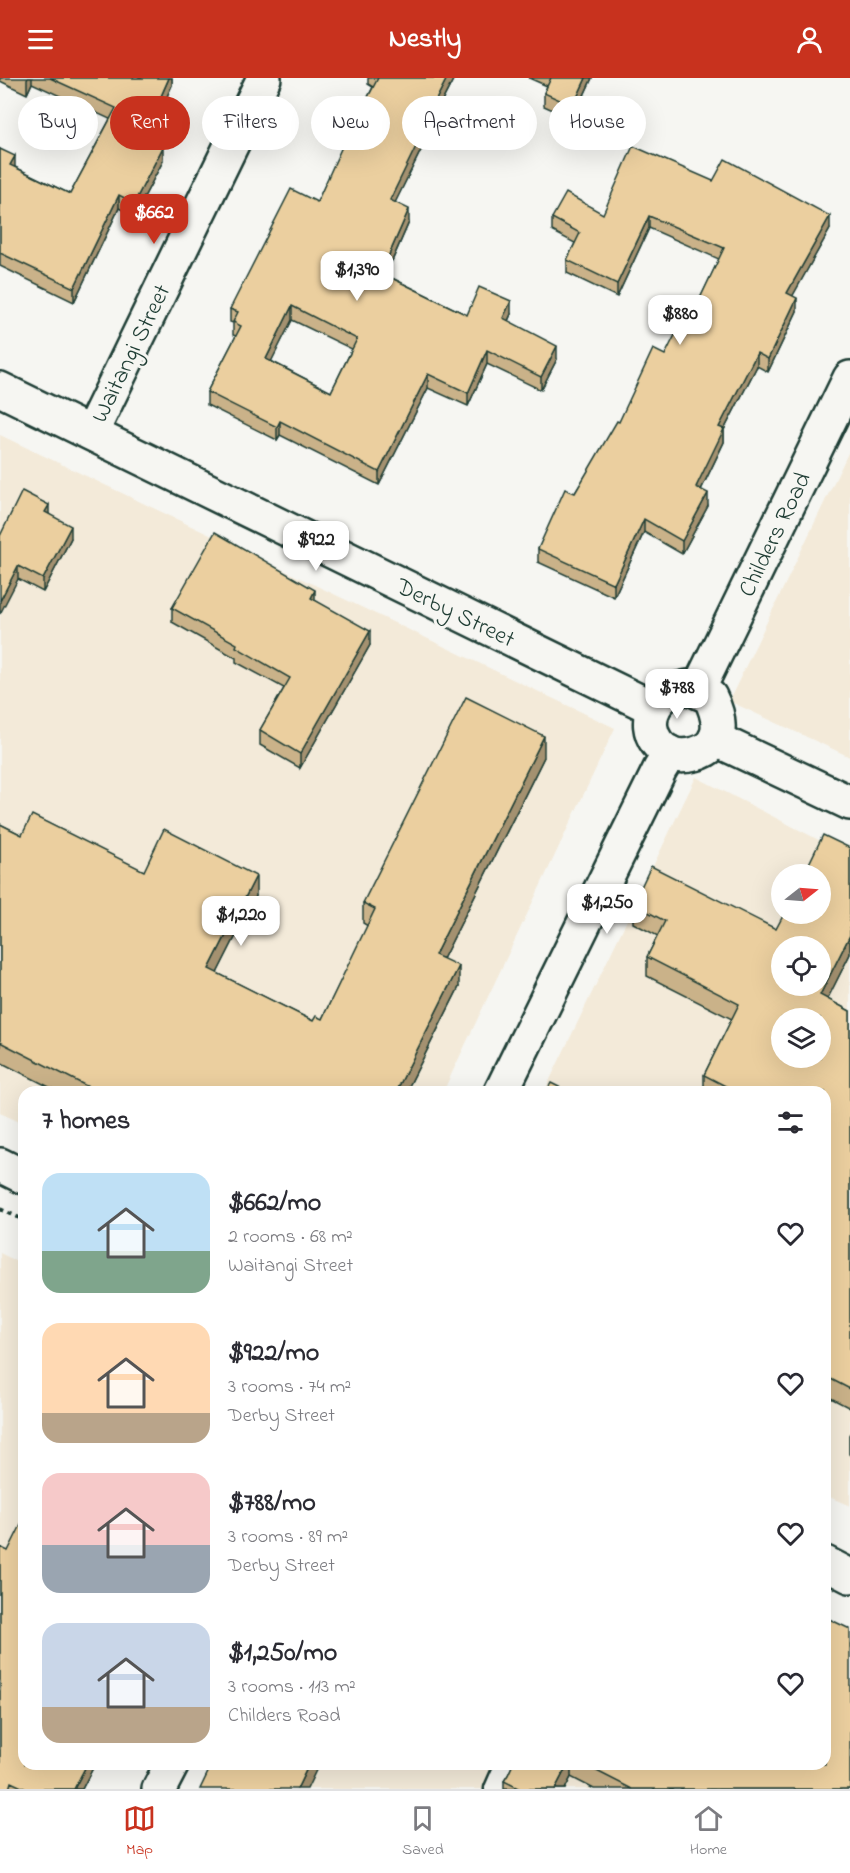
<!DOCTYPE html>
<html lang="en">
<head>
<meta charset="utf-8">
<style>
	body { margin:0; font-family:"Indie Flower",sans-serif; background:#f7f7f7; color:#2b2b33; height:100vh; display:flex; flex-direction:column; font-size:22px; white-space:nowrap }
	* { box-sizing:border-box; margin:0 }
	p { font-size:20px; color:#7c7c81 }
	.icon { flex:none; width:33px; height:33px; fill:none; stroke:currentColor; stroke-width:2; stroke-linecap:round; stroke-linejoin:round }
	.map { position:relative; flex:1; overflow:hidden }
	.details { position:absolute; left:18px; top:1008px; width:813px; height:684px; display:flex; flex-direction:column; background:#fff; border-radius:18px; box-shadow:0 6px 24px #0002 }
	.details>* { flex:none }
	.banner { position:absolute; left:18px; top:18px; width:814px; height:54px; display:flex; gap:12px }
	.needle { width:39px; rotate:73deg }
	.tools { position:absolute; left:771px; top:786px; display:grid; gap:12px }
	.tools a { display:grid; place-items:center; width:60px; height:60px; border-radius:50%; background:#fff; box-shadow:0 6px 24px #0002; font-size:30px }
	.price { position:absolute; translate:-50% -51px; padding:0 14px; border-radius:12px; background:#fff; color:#222; font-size:20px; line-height:39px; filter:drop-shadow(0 2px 3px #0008) }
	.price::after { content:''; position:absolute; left:50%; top:36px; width:18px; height:14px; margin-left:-9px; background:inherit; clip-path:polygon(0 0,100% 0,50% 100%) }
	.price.current { background:#c8321e; color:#fff }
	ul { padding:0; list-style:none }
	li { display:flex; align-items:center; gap:18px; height:150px; padding:0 24px }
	li span { display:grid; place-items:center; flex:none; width:168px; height:120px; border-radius:18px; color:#555 }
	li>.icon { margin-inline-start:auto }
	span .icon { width:72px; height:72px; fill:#fffc; stroke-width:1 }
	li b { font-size:26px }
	h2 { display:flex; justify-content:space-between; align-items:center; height:72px; padding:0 24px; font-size:26px }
	.tag { padding:0 21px; border-radius:27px; background:#fff; box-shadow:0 6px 24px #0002; font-size:21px; line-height:54px }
	.tag.current { background:#c8321e; color:#fff }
	header { display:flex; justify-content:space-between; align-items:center; height:78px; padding:0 24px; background:#c8321e; color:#fff; font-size:27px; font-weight:700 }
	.tabs { display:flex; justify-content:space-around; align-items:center; height:84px; border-top:2px solid #e1e1e2; background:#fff; font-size:16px; color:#7c7c81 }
	.tabs a { display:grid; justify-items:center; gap:3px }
	.tabs .current { color:#c8321e }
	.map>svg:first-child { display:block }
</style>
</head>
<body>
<header><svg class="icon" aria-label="menu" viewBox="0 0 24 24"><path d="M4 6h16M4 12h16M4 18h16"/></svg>Nestly<svg class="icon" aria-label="person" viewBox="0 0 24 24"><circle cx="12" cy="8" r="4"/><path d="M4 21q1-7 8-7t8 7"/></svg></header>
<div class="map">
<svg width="850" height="1711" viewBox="0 0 850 1711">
	<rect width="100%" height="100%" fill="#f6f6f2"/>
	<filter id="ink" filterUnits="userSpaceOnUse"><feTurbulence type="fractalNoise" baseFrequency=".0167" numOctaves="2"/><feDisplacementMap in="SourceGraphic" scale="12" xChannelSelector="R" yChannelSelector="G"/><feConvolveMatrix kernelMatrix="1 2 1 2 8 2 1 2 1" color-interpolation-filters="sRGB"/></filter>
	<g filter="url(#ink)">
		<g fill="#f3ead9" fill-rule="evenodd">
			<path d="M0 357 615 650 443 1014H24V1046L0 1035Z"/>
			<path d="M850 371V679L729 623Z"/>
			<path d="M696 699 850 778V1428L825 1417V1014H544ZM782 796H820V836H782ZM782 868H820V908H782ZM782 940H820V980H782Z"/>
			<path d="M0 1175 24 1187V1686L0 1711Z"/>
			<path d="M214 1686H825L850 1711H201Z"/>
		</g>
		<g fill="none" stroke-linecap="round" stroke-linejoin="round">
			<defs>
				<path id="service" d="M496 1711 507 1686"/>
				<g id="minor">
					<path d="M0 311 653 630"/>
					<path d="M91 355 264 0"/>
					<path d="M825 1485 850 1498"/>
				</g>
				<g id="tertiary">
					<path d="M688 609 710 619C721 641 725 668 695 676 687 678 680 679 672 676 646 665 643 633 666 616 671 612 681 611 688 609Z"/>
					<path d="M698 612 850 300"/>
					<path d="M715 661 850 725"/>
					<path d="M501 1014 660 691 670 675"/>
					<path d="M0 1087 24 1099"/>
					<path d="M159 1711 172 1686"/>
				</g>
			</defs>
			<use href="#service" stroke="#1f3d34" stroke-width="27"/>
			<use href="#minor" stroke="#1f3d34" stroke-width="38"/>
			<use href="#tertiary" stroke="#1f3d34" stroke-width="38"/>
			<path stroke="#1f3d34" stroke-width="4" stroke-dasharray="4.5 4.5" stroke-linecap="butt" d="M0 1131 24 1142"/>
			<use href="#service" stroke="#f6f6f2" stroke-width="22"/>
			<use href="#minor" stroke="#f6f6f2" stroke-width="33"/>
			<use href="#tertiary" stroke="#f6f6f2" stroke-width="33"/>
		</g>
		<g fill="#cab289" stroke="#1f3d34" stroke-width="1.5" fill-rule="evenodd">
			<path d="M0 0H172V7L148 61 163 83 134 138 119 130 74 224 0 188V71L15 89 70 116 110 41 32 5 27 16 0 3Z"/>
			<path d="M368 0H454L423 60V68L395 124 409 144 386 197 467 237 511 236 508 243 557 281 541 312 487 286 468 328 428 310 379 407 280 357 277 362 207 327V314L236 258 233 257V245L230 244V231L317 124 350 54 373 9 368 6ZM292 242 352 271 331 314 271 283Z"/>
			<path d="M529 0H592L573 41 544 28V15L547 8Z"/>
			<path d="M713 103 830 151 792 218 797 233 768 294 757 288 724 352V364L701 412 708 428 682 476 644 454 614 519 538 484V471L575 415 619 344 665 277 684 254 719 181 649 150 617 219 567 195V182L575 165 552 153V140L603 136Z"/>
			<path d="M49 436 71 460 43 514 18 501 0 458Z"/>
			<path d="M315 522 370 567 300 690 260 667V652L284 610 236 584V580L172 544V530Z"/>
			<path d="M544 679 443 881 459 909 406 1014H59L0 984V746L22 757 144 793 256 818 217 895 313 943 322 941 368 848 363 845V825Z"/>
			<path d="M850 770V876L827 921 850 933V1330L825 1317V1014H704V997L732 941 647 898V879L658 858 633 845V826L776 851Z"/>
			<path d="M850 1355V1377L849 1376V1357Z"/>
			<path d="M0 1469 95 1686 82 1711H0Z"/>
			<path d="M513 1686H825L850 1711H594L571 1699 565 1711H504V1703L508 1697Z"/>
		</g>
		<g fill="#a4916f" stroke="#1f3d34" stroke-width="1.5">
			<path d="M28 0H32V5L27 16V2Z"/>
			<path d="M169 0H172V7L143 72V59Z"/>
			<path d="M447 0H454L423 60V68L390 135V122L420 53Z"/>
			<path d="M586 0H592L573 41V28Z"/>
			<path d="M163 69V83L134 138V125Z"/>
			<path d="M15 78V91L10 87Z"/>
			<path d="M119 117V130L74 224V210Z"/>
			<path d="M409 131V144L381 208V195Z"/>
			<path d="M649 138V150L617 219V206Z"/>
			<path d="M830 138V151L787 228V215Z"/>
			<path d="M797 220V233L768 294V281Z"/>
			<path d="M511 223V236L503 254V240Z"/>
			<path d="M292 228V242L266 294V281Z"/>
			<path d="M557 268V281L541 312V299Z"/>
			<path d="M487 272V286L468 328V315Z"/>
			<path d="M757 275V288L724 352V364L696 422V409L719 349Z"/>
			<path d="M428 296V310L379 407V394Z"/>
			<path d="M280 343V357L277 362V349Z"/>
			<path d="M708 415V428L682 476V463Z"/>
			<path d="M49 427V439L45 434Z"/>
			<path d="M644 441V454L614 519V506Z"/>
			<path d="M71 448V460L43 514V501Z"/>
			<path d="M18 488V501L0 536V523Z"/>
			<path d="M315 512V526L311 520Z"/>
			<path d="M370 553V567L300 690V676Z"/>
			<path d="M544 658V679L435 897V877Z"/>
			<path d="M256 798V818L209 911V891Z"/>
			<path d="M850 857V876L820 936V917Z"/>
			<path d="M459 888V909L406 1014H396Z"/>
			<path d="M87 1686H95L82 1711H74Z"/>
			<path d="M309 1686H319L307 1711H297Z"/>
			<path d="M568 1686H571V1699L565 1711H555Z"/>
		</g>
		<g fill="#ebcf9f" stroke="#1f3d34" stroke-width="1.5" fill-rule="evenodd">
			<path d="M50 0H169L143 59 163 69 134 125 119 117 74 210 0 175V71L15 78 10 87 70 116 116 30Z"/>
			<path d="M378 0H447L420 53 423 54 390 122 409 131 381 195 467 237 479 209 511 223 503 240 557 268 541 299 487 272 468 315 428 296 379 394 280 343 277 349 207 314 241 248 233 244 238 234 230 231 291 111 317 124 349 53 350 54ZM292 228 357 261 331 314 266 281Z"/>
			<path d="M551 0H586L573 28 544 15Z"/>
			<path d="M633 68 713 103 725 81 830 138 787 215 797 220 768 281 757 275 719 349 724 351 696 409 708 415 682 463 644 441 614 506 538 471 565 411 575 415 617 343 619 344 653 271 665 277 678 251 684 254 724 170 649 138 617 206 567 182 580 155 552 140 566 115 603 136Z"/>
			<path d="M22 413 49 427 45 434 71 448 43 501 18 488 0 523V458Z"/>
			<path d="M215 454 315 512 311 520 370 553 300 676 260 652 290 600 236 569 237 566 172 530Z"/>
			<path d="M466 619 544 658 435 877 459 888 396 1014H98L0 964V746L22 757 32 737 144 793 164 751 256 798 209 891 313 943 316 938 322 941 375 831 363 825Z"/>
			<path d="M823 757 850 770V857L820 917 850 933V1311L825 1298V1014H737L704 997 739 926 647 879 665 843 633 826 651 788 776 851 784 836H820V796H804ZM782 868H820V908H782ZM782 940H820V980H782Z"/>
			<path d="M551 1005 569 1014H546Z"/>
			<path d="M24 1441V1686H87L74 1711H26L11 1704 9 1711H0V1469L8 1473Z"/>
			<path d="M825 1539 850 1551V1711H632L583 1686H825Z"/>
			<path d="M212 1686H309L297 1711H200Z"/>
			<path d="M513 1686H568L555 1711H520L504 1703 508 1697Z"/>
		</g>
	</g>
	<g text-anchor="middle" stroke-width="6" stroke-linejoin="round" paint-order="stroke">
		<g font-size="24" fill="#1f3d34" stroke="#f6f6f2">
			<text transform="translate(130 275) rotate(-64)" y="8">Waitangi Street</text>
			<text transform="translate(774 456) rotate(-64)" y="8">Childers Road</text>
			<text transform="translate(456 534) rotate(26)" y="8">Derby Street</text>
		</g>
	</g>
</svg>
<div class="tools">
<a><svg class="needle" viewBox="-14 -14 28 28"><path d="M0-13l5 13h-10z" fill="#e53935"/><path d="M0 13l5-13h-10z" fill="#7c7c81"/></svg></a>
<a><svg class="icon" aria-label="locate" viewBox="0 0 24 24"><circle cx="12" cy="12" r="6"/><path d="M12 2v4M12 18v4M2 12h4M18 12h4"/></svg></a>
<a><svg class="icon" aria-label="layers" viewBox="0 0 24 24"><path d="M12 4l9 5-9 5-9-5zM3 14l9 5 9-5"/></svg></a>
</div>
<b class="price current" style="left:154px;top:167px">$662</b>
<b class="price" style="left:357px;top:224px">$1,390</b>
<b class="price" style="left:680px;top:268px">$880</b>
<b class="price" style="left:316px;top:494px">$922</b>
<b class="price" style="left:677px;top:642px">$788</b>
<b class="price" style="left:607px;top:857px">$1,250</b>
<b class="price" style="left:241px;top:869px">$1,220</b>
<div class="banner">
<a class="tag">Buy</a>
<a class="tag current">Rent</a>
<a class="tag">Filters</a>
<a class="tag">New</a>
<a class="tag">Apartment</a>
<a class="tag">House</a>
</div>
<section class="details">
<h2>7 homes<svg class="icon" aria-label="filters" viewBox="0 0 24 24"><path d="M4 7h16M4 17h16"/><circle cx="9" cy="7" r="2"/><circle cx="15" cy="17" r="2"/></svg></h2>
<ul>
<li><span style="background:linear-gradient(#bfe0f5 65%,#7fa58c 0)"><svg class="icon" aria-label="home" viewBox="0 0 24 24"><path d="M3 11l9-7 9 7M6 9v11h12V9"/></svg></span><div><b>$662/mo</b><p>2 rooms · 68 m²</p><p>Waitangi Street</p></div><svg class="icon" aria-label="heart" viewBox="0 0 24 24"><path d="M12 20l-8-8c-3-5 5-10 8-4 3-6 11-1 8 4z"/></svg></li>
<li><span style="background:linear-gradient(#ffd9b3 75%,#b9a48a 0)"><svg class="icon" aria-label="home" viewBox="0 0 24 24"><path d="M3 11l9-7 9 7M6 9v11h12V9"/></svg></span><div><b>$922/mo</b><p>3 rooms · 74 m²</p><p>Derby Street</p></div><svg class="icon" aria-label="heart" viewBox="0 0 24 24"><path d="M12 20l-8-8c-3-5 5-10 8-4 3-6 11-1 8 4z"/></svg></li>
<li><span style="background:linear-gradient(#f6c9c9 60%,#9aa5b1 0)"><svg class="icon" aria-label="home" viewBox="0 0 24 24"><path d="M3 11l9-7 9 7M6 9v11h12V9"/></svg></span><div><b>$788/mo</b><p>3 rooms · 89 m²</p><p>Derby Street</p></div><svg class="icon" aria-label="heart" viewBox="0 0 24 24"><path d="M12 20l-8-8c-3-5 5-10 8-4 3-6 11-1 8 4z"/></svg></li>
<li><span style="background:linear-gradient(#c9d6e8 70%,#b9a48a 0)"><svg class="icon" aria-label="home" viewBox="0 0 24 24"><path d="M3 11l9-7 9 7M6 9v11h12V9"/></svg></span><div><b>$1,250/mo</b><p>3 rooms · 113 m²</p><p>Childers Road</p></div><svg class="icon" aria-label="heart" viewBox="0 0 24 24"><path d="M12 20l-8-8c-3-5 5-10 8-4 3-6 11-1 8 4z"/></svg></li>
</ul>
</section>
</div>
<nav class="tabs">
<a class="current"><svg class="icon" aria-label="map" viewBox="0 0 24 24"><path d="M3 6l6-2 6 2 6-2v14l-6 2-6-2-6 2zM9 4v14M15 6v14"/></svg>Map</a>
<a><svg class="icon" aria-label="saved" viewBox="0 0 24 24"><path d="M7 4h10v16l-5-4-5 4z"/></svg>Saved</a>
<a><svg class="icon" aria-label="home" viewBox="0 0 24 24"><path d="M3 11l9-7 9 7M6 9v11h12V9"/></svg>Home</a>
</nav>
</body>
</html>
